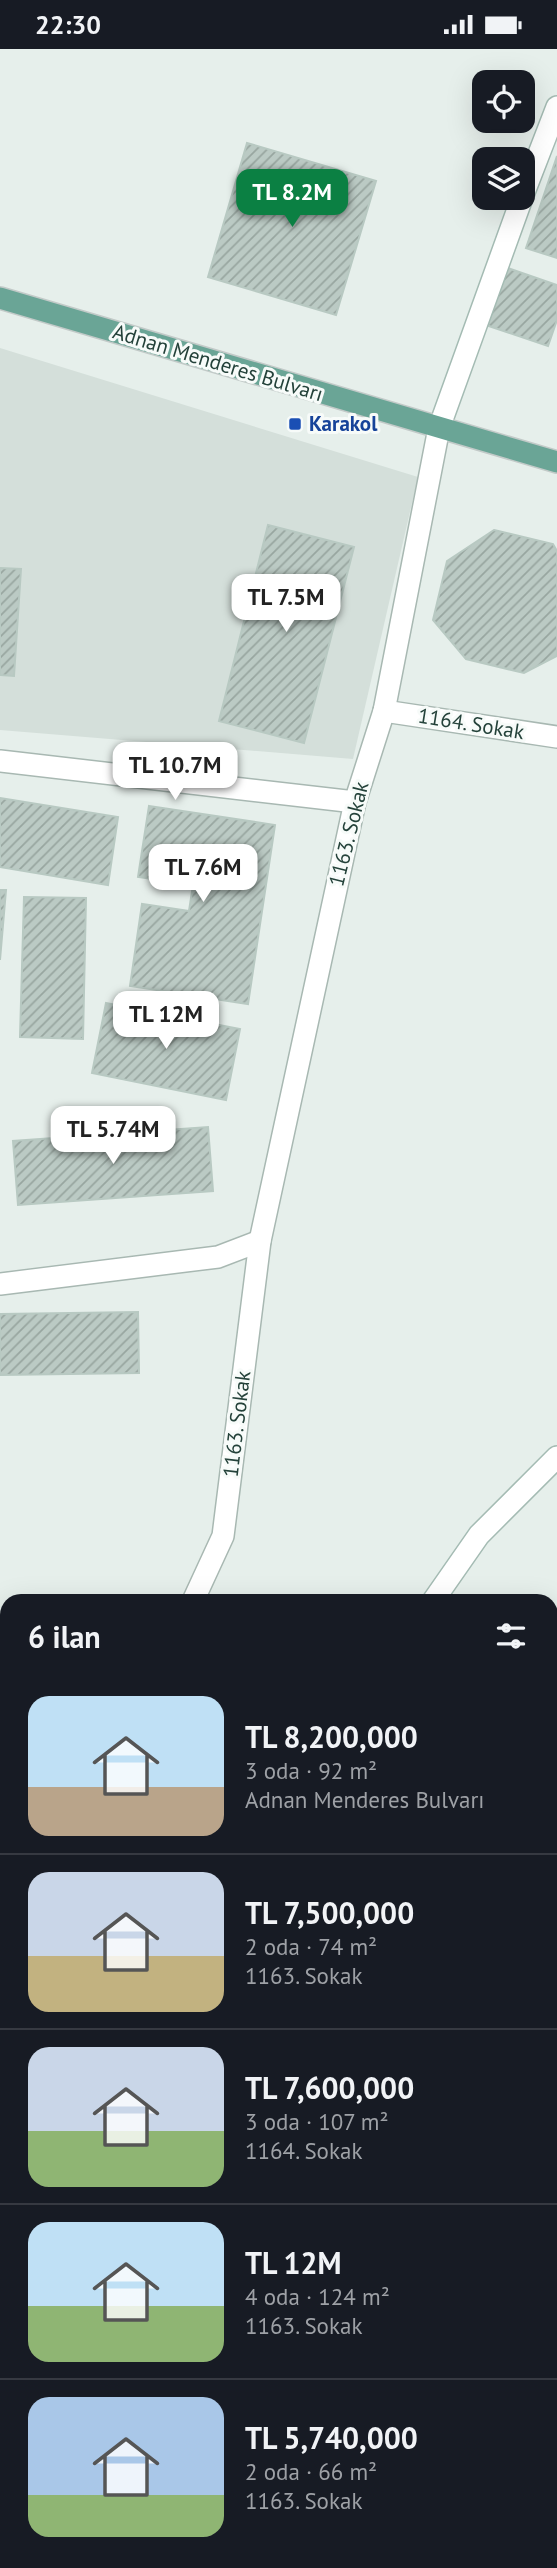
<!DOCTYPE html>
<html lang="tr">
<head>
<meta charset="utf-8">
<style>
	body { margin:0; font-family:"PT Sans",sans-serif; background:#20242c; color:#f1f3f6; height:100vh; display:flex; flex-direction:column; font-size:26px; white-space:nowrap }
	* { box-sizing:border-box; margin:0 }
	p { font-size:23px; color:#9ea1a6 }
	.icon { flex:none; width:38px; height:38px; fill:none; stroke:currentColor; stroke-width:2; stroke-linecap:round; stroke-linejoin:round }
	.map { position:relative; flex:1; overflow:hidden }
	.panel { position:absolute; left:0px; top:1545px; width:558px; height:975px; display:flex; flex-direction:column; background:#171b24; border-radius:21px 21px 0 0; box-shadow:0 7px 28px #0002 }
	.panel>* { flex:none }
	.controls { position:absolute; left:472px; top:21px; display:grid; gap:14px }
	.controls a { display:grid; place-items:center; width:63px; height:63px; border-radius:14px; background:#171b24; box-shadow:0 7px 28px #0002; font-size:35px }
	.price { position:absolute; translate:-50% -60px; padding:0 16px; border-radius:14px; background:#fff; color:#222; font-size:23px; line-height:46px; filter:drop-shadow(0 2px 4px #0008) }
	.price::after { content:''; position:absolute; left:50%; top:42px; width:21px; height:16px; margin-left:-10px; background:inherit; clip-path:polygon(0 0,100% 0,50% 100%) }
	.price.current { background:#0b8043; color:#fff }
	ul { padding:0; list-style:none }
	li { display:flex; align-items:center; gap:21px; height:175px; padding:0 28px }
	li+li { border-top:2px solid #363941 }
	li span { display:grid; place-items:center; flex:none; width:196px; height:140px; border-radius:21px; color:#555 }
	li>.icon { margin-inline-start:auto }
	span .icon { width:84px; height:84px; fill:#fffc; stroke-width:1 }
	li b { font-size:30px }
	h2 { display:flex; justify-content:space-between; align-items:center; height:84px; padding:0 28px; font-size:30px }
	.status { display:flex; justify-content:space-between; align-items:center; height:49px; padding:0 35px; background:#171b24; direction:ltr }
	.status svg { height:19px; fill:currentColor }
	.map>svg:first-child { display:block }
</style>
</head>
<body>
<div class="status"><b>22:30</b><svg viewBox="0 0 49 12"><path d="M0 12V9h3v3zM5 12V6h3v6zM10 12V3h3v9zM15 12V0h3v12zM26 1h20v11H26zM47 4h2v5h-2z"/></svg></div>
<div class="map">
<svg width="557" height="2519" viewBox="0 0 557 2519">
	<defs>
		<pattern id="building-hatch" width="6" height="6" patternUnits="userSpaceOnUse" patternTransform="scale(1.75)"><rect width="6" height="6" fill="#bbcac4"/><path d="M-1 1l2-2M0 6l6-6M5 7l2-2" fill="none" stroke="#98a6a0"/></pattern>
	</defs>
	<rect width="100%" height="100%" fill="#e6efeb"/>
	<path fill="#d4dfda" d="M0 299 418 428 353 710 0 681Z"/>
	<g fill="url(#building-hatch)" stroke="#b8c9c2" stroke-width="2">
		<path d="M247 94 376 132 336 266 208 228Z"/>
		<path d="M557 107V209L526 199Z"/>
		<path d="M499 216 557 236V271L548 297 480 274Z"/>
		<path d="M268 476 354 498 304 694 219 672Z"/>
		<path d="M494 481 553 495 557 502V607L524 624 466 610 433 571 447 512Z"/>
		<path d="M0 519 21 520 14 627 0 626Z"/>
		<path d="M0 749 118 768 108 836 0 818Z"/>
		<path d="M149 757 275 776 248 955 130 937 142 855 189 862 193 836 138 828Z"/>
		<path d="M0 841H6L0 911Z"/>
		<path d="M24 848 86 849 83 990 20 988Z"/>
		<path d="M106 954 240 980 226 1051 92 1024Z"/>
		<path d="M208 1078 213 1142 18 1156 13 1092Z"/>
		<path d="M138 1263 139 1324 0 1326V1265Z"/>
	</g>
	<g fill="none" stroke-linecap="round" stroke-linejoin="round">
		<defs>
			<g id="street">
				<path d="M384 662 557 688"/>
				<path d="M0 712 355 753"/>
				<path d="M0 1235 218 1208 260 1192"/>
				<path d="M193 1552 223 1487 260 1192 355 753 384 662 439 379"/>
				<path d="M551 1837 557 1836"/>
				<path d="M551 2439H557"/>
			</g>
			<g id="secondary">
				<path d="M523 146 557 58"/>
				<path d="M439 379 522 149"/>
				<path d="M433 1552 479 1486 557 1408"/>
				<path d="M0 1969 7 1966"/>
			</g>
			<path id="primary" d="M0 249 557 413"/>
		</defs>
		<use href="#street" stroke="#a8b8b2" stroke-width="24"/>
		<use href="#secondary" stroke="#a4bbb3" stroke-width="24"/>
		<use href="#primary" stroke="#c2cac8" stroke-width="24"/>
		<use href="#street" stroke="#fff" stroke-width="21"/>
		<use href="#secondary" stroke="#fff" stroke-width="21"/>
		<use href="#primary" stroke="#6aa596" stroke-width="21"/>
	</g>
	<rect fill="#1a4fb4" stroke="#f7fbf9" stroke-width="2.5" x="288" y="368" width="14" height="14" rx="3.5"/>
	<g text-anchor="middle" stroke-width="6" stroke-linejoin="round" paint-order="stroke">
		<g font-size="21" fill="#24423a" stroke="#f7fbf9">
			<text transform="translate(218 314) rotate(17)" y="7">Adnan Menderes Bulvarı</text>
			<text transform="translate(471 675) rotate(9)" y="7">1164. Sokak</text>
			<text transform="translate(349 785) rotate(-76)" y="7">1163. Sokak</text>
			<text transform="translate(237 1375) rotate(-83)" y="7">1163. Sokak</text>
		</g>
		<g font-size="21" font-weight="bold" fill="#164399" stroke="#f7fbf9" text-anchor="start">
			<text x="309" y="382">Karakol</text>
		</g>
	</g>
</svg>
<div class="controls">
<a><svg class="icon" aria-label="locate" viewBox="0 0 24 24"><circle cx="12" cy="12" r="6"/><path d="M12 2v4M12 18v4M2 12h4M18 12h4"/></svg></a>
<a><svg class="icon" aria-label="layers" viewBox="0 0 24 24"><path d="M12 4l9 5-9 5-9-5zM3 14l9 5 9-5"/></svg></a>
</div>
<b class="price current" style="left:292px;top:180px">TL 8.2M</b>
<b class="price" style="left:286px;top:585px">TL 7.5M</b>
<b class="price" style="left:175px;top:753px">TL 10.7M</b>
<b class="price" style="left:203px;top:855px">TL 7.6M</b>
<b class="price" style="left:166px;top:1002px">TL 12M</b>
<b class="price" style="left:113px;top:1117px">TL 5.74M</b>
<section class="panel">
<h2>6 ilan<svg class="icon" aria-label="filters" viewBox="0 0 24 24"><path d="M4 7h16M4 17h16"/><circle cx="9" cy="7" r="2"/><circle cx="15" cy="17" r="2"/></svg></h2>
<ul>
<li><span style="background:linear-gradient(#bfe0f5 65%,#b9a48a 0)"><svg class="icon" aria-label="home" viewBox="0 0 24 24"><path d="M3 11l9-7 9 7M6 9v11h12V9"/></svg></span><div><b>TL 8,200,000</b><p>3 oda · 92 m²</p><p>Adnan Menderes Bulvarı</p></div></li>
<li><span style="background:linear-gradient(#c9d6e8 60%,#c2b280 0)"><svg class="icon" aria-label="home" viewBox="0 0 24 24"><path d="M3 11l9-7 9 7M6 9v11h12V9"/></svg></span><div><b>TL 7,500,000</b><p>2 oda · 74 m²</p><p>1163. Sokak</p></div></li>
<li><span style="background:linear-gradient(#c9d6e8 60%,#8fb573 0)"><svg class="icon" aria-label="home" viewBox="0 0 24 24"><path d="M3 11l9-7 9 7M6 9v11h12V9"/></svg></span><div><b>TL 7,600,000</b><p>3 oda · 107 m²</p><p>1164. Sokak</p></div></li>
<li><span style="background:linear-gradient(#bfe0f5 60%,#8fb573 0)"><svg class="icon" aria-label="home" viewBox="0 0 24 24"><path d="M3 11l9-7 9 7M6 9v11h12V9"/></svg></span><div><b>TL 12M</b><p>4 oda · 124 m²</p><p>1163. Sokak</p></div></li>
<li><span style="background:linear-gradient(#a9c7e8 70%,#8fb573 0)"><svg class="icon" aria-label="home" viewBox="0 0 24 24"><path d="M3 11l9-7 9 7M6 9v11h12V9"/></svg></span><div><b>TL 5,740,000</b><p>2 oda · 66 m²</p><p>1163. Sokak</p></div></li>
</ul>
</section>
</div>
</body>
</html>
